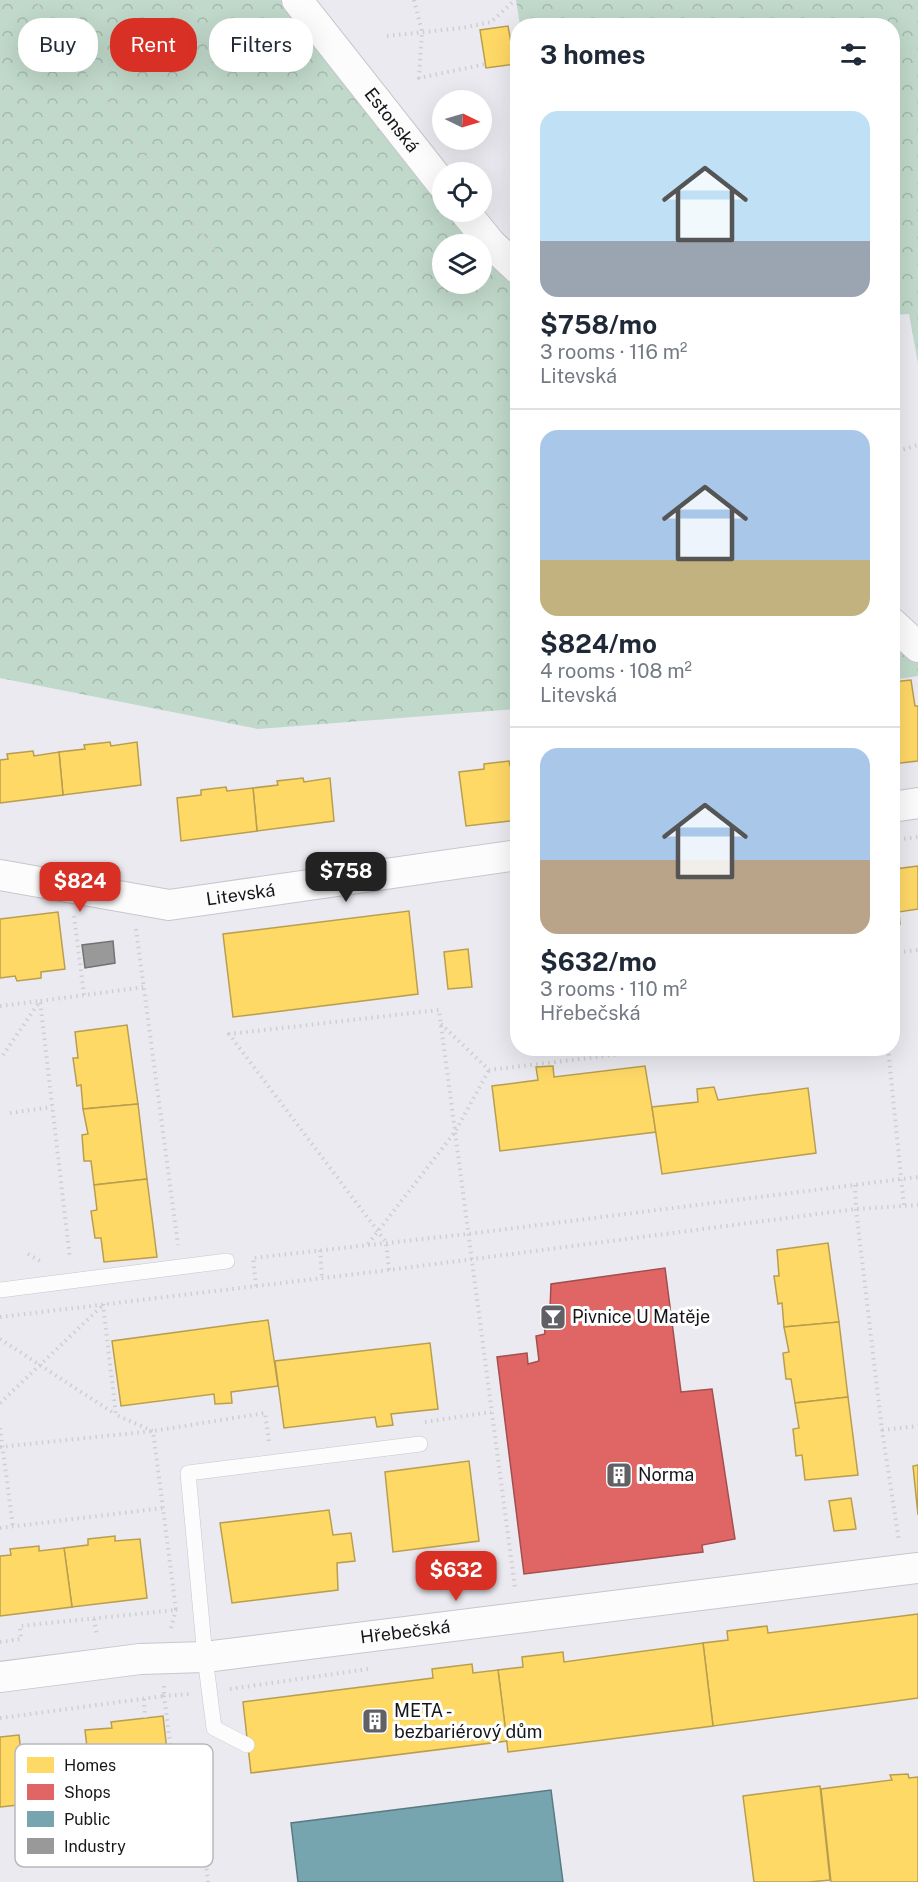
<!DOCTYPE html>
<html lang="en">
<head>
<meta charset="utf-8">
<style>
	body { margin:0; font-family:"Public Sans",sans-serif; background:#f2f2f3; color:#1f2937; height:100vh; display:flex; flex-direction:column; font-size:22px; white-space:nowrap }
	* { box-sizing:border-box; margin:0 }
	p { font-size:20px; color:#747a83 }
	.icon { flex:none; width:33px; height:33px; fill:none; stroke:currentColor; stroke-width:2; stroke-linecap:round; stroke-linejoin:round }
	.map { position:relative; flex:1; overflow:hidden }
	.panel { position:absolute; left:510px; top:18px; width:390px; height:1038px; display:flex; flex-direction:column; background:#fff; border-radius:24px; box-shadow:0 6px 24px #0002 }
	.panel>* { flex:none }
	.hud { position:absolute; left:18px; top:18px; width:402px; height:54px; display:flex; gap:12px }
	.needle { width:39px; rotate:95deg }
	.buttons { position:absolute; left:432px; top:90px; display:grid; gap:12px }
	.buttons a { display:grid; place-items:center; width:60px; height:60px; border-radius:50%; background:#fff; box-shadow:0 6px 24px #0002; font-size:30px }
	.price { position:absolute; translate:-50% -51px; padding:0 14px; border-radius:12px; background:#d93025; color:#fff; font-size:20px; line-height:39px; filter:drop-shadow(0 2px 3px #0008) }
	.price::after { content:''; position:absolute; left:50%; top:36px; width:18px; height:14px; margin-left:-9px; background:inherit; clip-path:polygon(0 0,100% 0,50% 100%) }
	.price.current { background:#222; color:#fff }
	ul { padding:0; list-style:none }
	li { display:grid; align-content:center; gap:12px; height:318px; padding:0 30px }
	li+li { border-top:2px solid #e0e1e3 }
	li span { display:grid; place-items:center; height:186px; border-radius:18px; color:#555 }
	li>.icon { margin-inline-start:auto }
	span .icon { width:108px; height:108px; fill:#fffc; stroke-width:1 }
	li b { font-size:26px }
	h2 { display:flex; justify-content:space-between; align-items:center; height:72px; padding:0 30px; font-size:26px }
	.pill { padding:0 21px; border-radius:24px; background:#fff; box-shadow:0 6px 24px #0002; font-size:21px; line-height:54px }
	.pill.current { background:#d93025; color:#fff }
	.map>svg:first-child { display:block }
</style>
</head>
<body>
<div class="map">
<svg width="918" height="1882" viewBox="0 0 918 1882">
	<defs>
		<pattern id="forest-crowns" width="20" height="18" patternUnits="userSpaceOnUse" patternTransform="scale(1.5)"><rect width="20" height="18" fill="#c0d9ca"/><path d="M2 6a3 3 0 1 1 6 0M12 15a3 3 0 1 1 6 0" fill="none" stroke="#a4baad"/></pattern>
	</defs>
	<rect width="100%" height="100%" fill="#eaeaf0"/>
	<g fill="url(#forest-crowns)">
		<path d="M0 0H286L442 203V212H449L475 244H442V284H482V252L517 285V709L258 729 0 678Z"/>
		<path d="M516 0H918V363L909 314 893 315 892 26 520 25Z"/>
		<path d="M892 633 918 657V676L893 680Z"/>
	</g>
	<g fill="#ffd966" stroke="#b99e4f" stroke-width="1.5">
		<path d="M508 26 515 64 486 68 480 30Z"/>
		<path d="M911 680 915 706H918V761L892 764V682Z"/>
		<path d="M110 742 111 746 137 742 141 785 63 795 59 752 85 749 84 745Z"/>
		<path d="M33 751 34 756 59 752 63 795 0 803V760L8 759 7 754Z"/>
		<path d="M509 761 510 766 518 765V820L466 826 459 772 484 769V764Z"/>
		<path d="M303 778 304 782 330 778 334 821 257 831 253 788 278 785 277 781Z"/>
		<path d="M226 787 227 791 253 788 257 831 181 841 177 798 201 795V790Z"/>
		<path d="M918 866V909L899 912 895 869Z"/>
		<path d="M896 879 900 924H892V880Z"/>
		<path d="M409 911 418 994 233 1017 223 934Z"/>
		<path d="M58 912 65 969 41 972V978L17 981 15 976 0 978V919Z"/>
		<path d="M468 949 472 987 448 989 444 952Z"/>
		<path d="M127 1025 138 1104 83 1109 81 1085 77 1086 73 1058H78L75 1032Z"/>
		<path d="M553 1066 554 1077 645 1066 656 1132 500 1151 492 1086 538 1080 536 1067Z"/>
		<path d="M714 1087 718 1100 808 1088 816 1153 662 1174 652 1107 698 1102 697 1089Z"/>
		<path d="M138 1104 147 1179 94 1185 91 1161H84L82 1135 88 1134 83 1109Z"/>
		<path d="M147 1179 157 1257 104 1262 101 1238H95L91 1211 97 1210 94 1185Z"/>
		<path d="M828 1243 839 1322 784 1327 782 1303 778 1304 774 1276H779L777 1250Z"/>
		<path d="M268 1320 278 1386 231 1392 232 1403 215 1404 214 1394 121 1406 112 1341Z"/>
		<path d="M839 1322 848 1397 795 1403 791 1379H786L783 1353 789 1352 784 1327Z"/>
		<path d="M430 1343 438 1409 391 1414 393 1425 377 1427 375 1417 284 1428 275 1361Z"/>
		<path d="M848 1397 858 1475 805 1480 802 1455 796 1456 793 1429 799 1428 795 1403Z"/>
		<path d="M469 1461 479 1541 393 1552 385 1472Z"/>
		<path d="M918 1465V1515L913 1466Z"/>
		<path d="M851 1498 856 1529 834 1531 829 1501Z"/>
		<path d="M329 1510 333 1535 351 1533 355 1561 337 1563 338 1590 232 1603 220 1523Z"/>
		<path d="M115 1536V1541L140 1539 147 1598 72 1607 64 1548 88 1545V1539Z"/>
		<path d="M39 1546V1551L64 1548 72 1607 0 1616V1556L11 1555 10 1549Z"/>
		<path d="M918 1614V1698L713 1726 703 1643 728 1640 727 1631 767 1626 768 1633Z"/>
		<path d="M703 1643 713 1726 508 1752 498 1670 523 1667 522 1657 563 1652 564 1662Z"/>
		<path d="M472 1664 473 1673 498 1670 507 1741 251 1773 243 1702 433 1678 432 1669Z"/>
		<path d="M163 1716 171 1785 121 1790V1796L93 1799 85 1730 112 1728 111 1722Z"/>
		<path d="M19 1735 27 1804 0 1807V1737Z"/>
		<path d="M908 1774 909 1778 918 1777V1882H831L821 1789 892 1780 890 1775Z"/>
		<path d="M820 1786 830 1880 809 1882H754L743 1796Z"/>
	</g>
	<path fill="#e06666" stroke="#a34e4f" stroke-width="1.5" d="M665 1268 681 1392 712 1389 735 1539 702 1545 703 1552 524 1574 497 1357 527 1353 528 1364 539 1361 536 1336 545 1334 543 1311 550 1309 551 1284Z"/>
	<path fill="#76a5af" stroke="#597a82" stroke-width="1.5" d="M551 1790 563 1882H298L291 1823Z"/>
	<path fill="#999" stroke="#727273" stroke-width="1.5" d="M113 941 115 963 85 968 82 945Z"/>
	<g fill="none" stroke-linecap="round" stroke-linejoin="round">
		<defs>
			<g id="service">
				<path d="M0 1290 227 1261"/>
				<path d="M247 1745 214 1728 205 1657 188 1473 420 1444"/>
			</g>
			<g id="minor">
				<path id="s1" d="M297 0 442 184"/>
				<path d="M465 212 491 244 518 269"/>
				<path d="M892 623 918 647"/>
				<path d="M892 807 918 803"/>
				<path id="s2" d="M0 875 169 905 518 855"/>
				<path id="s3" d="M0 1677 140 1659 205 1657 918 1568"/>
			</g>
		</defs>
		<use href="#service" stroke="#c7c7cc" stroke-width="16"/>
		<use href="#minor" stroke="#c7c7cc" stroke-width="32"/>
		<g stroke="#cfcfd1" stroke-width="4" stroke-dasharray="1.5 4.5" stroke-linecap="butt">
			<path d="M34 0 282 345 414 460 518 510"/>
			<path d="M414 0 422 32 419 78 486 64"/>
			<path d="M387 36 462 28 491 22 515 0"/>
			<path d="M892 453 918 445"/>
			<path d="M892 840 918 837"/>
			<path d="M74 916 84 995"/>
			<path d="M136 929 178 1245"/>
			<path d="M892 953 918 950"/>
			<path d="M0 1006 40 1001 70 1259"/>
			<path d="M441 1024 489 1070 663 1049"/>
			<path d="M888 1048 904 1206"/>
			<path d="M3 1055 40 1001 144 987"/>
			<path d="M10 1113 52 1107"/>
			<path d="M855 1185 856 1209 882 1430 899 1541"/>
			<path d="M368 1244 455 1132 489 1070"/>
			<path d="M320 1250 322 1278"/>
			<path d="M28 1254 42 1262"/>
			<path d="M389 1270 386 1242 229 1034 439 1010 515 1588H513"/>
			<path d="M256 1286 253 1258 467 1234 918 1177"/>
			<path d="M0 1317 389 1270 856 1209 918 1205"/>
			<path d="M0 1339 115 1414"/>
			<path d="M0 1403 103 1305"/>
			<path d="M425 1422 491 1412"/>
			<path d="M0 1428 13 1527"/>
			<path d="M882 1430 918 1426"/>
			<path d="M0 1447 153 1431 265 1413 269 1442"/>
			<path d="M0 1528 163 1508"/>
			<path d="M94 1619 97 1636"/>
			<path d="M171 1628 176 1610H179"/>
			<path d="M0 1642 21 1639 20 1626 176 1610 153 1431 116 1415 103 1304"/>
			<path d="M230 1689 368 1669"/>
			<path d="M144 1699 145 1718"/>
			<path d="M0 1718 164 1696V1686"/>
			<path d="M179 1810 164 1696 190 1694"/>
			<path d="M203 1839 208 1882"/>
		</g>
		<use href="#service" stroke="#fcfcfd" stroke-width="15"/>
		<use href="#minor" stroke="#fcfcfd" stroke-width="30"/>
	</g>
	<defs>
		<symbol id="bar-square" viewBox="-11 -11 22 22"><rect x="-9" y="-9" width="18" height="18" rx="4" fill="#606065" stroke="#fff"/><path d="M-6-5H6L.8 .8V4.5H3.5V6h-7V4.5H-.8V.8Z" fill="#fff"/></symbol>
		<symbol id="building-square" viewBox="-11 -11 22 22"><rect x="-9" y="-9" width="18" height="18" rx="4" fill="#606065" stroke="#fff"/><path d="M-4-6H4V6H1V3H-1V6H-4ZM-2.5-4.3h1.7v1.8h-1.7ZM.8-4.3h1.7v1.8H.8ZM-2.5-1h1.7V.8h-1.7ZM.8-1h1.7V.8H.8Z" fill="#fff"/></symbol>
	</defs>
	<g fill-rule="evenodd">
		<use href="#bar-square" x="538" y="1302" width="30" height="30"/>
		<use href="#building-square" x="604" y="1460" width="30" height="30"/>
		<use href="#building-square" x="360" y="1706" width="30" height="30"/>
	</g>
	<g text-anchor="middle" stroke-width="6" stroke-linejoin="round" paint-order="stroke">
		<g font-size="18" fill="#16161a" stroke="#fff">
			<text dy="6" stroke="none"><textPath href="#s1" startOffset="153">Estonská</textPath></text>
			<text dy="6" stroke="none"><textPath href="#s2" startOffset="244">Litevská</textPath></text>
			<text dy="6" stroke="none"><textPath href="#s3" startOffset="408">Hřebečská</textPath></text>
		</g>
		<g font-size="18" fill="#16161a" stroke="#fff" text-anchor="start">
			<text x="572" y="1323">Pivnice U Matěje</text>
			<text x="638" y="1481">Norma</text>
			<text x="394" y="1717">META -<tspan x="394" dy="21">bezbariérový dům</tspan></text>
		</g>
	</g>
	<rect x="15" y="1744" width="198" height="123" rx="9" fill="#fff" stroke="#b9b9ba" stroke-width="1.5"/>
	<rect x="27" y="1757" width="27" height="16" fill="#ffd966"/>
	<rect x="27" y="1784" width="27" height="16" fill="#e06666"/>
	<rect x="27" y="1811" width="27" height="16" fill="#76a5af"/>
	<rect x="27" y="1838" width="27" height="16" fill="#999"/>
	<g font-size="16" fill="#16161a">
		<text x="64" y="1771">Homes</text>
		<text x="64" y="1798">Shops</text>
		<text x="64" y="1825">Public</text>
		<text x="64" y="1852">Industry</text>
	</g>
</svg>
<div class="buttons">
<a><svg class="needle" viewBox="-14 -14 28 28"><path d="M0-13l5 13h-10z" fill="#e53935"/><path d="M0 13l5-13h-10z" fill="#747a83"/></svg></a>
<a><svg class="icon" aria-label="locate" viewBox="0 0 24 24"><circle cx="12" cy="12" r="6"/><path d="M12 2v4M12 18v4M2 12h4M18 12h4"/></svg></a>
<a><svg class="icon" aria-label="layers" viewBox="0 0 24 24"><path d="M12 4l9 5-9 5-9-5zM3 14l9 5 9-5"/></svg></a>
</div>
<b class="price current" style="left:346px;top:903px">$758</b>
<b class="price" style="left:80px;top:913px">$824</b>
<b class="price" style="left:456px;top:1602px">$632</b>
<div class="hud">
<a class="pill">Buy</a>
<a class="pill current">Rent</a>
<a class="pill">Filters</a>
</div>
<section class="panel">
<h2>3 homes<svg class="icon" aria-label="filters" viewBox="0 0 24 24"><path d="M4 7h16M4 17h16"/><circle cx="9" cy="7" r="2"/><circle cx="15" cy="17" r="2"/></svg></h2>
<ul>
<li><span style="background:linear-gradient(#bfe0f5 70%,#9aa5b1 0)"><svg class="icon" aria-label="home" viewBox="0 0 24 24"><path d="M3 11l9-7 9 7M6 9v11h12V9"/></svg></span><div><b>$758/mo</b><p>3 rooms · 116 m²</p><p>Litevská</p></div></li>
<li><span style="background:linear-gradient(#a9c7e8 70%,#c2b280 0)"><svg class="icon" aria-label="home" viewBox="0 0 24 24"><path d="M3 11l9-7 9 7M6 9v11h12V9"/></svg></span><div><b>$824/mo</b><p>4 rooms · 108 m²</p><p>Litevská</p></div></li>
<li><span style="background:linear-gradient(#a9c7e8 60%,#b9a48a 0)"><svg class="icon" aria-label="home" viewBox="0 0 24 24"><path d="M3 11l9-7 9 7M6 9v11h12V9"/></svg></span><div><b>$632/mo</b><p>3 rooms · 110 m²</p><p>Hřebečská</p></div></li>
</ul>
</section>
</div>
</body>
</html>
